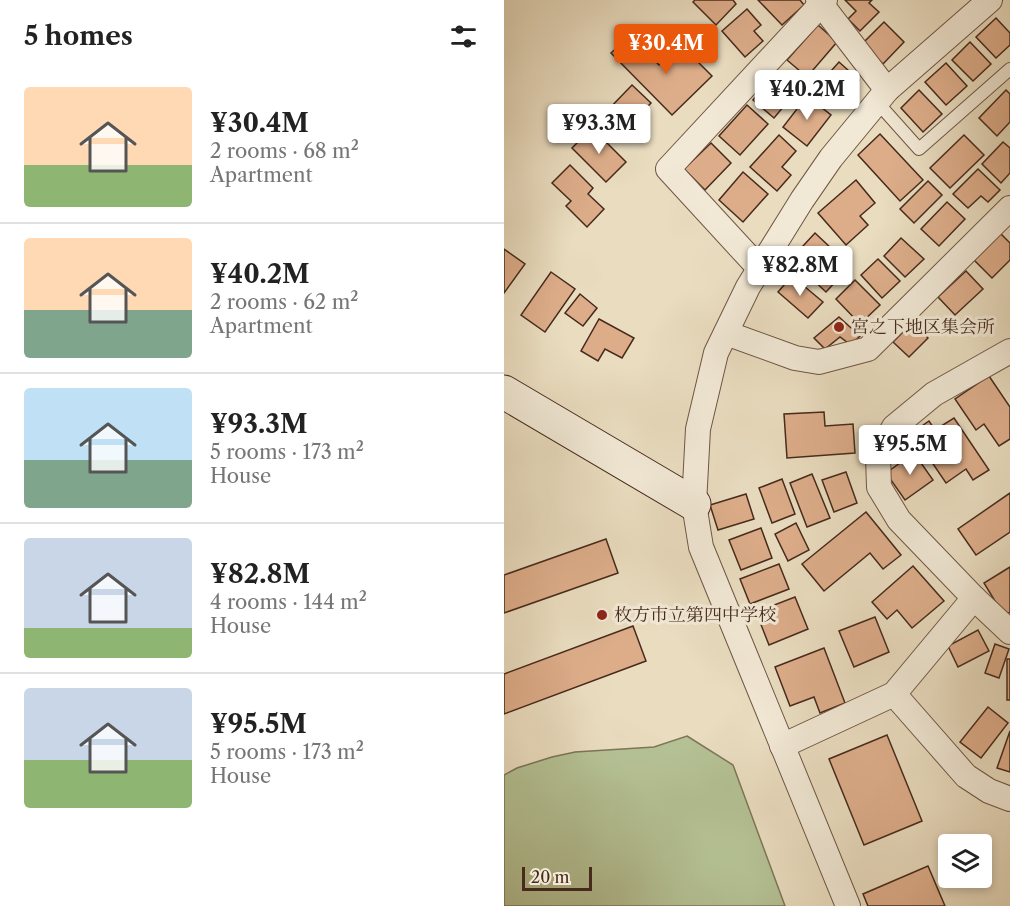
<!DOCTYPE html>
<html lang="en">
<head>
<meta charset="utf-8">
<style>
	body { margin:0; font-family:"Libre Caslon Text","Noto Serif JP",serif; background:#f2f2f2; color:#222; height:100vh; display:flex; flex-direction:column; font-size:22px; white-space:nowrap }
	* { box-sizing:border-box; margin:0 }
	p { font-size:20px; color:#767676 }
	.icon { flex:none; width:33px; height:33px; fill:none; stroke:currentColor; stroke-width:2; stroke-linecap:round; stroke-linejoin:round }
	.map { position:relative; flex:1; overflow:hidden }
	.sheet { display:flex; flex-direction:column; background:#fff; width:504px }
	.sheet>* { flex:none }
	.tools { position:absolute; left:434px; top:834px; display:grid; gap:12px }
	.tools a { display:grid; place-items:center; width:54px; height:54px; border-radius:6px; background:#fff; box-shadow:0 3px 9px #0003; font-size:30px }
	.scale { position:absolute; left:18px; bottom:15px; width:70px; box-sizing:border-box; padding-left:6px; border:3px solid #462a1c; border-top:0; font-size:16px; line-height:21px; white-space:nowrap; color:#462a1c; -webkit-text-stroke:4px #f1e8d5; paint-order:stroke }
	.price { position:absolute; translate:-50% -51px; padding:0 14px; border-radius:6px; background:#fff; color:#222; font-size:20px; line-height:39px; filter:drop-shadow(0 2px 3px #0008) }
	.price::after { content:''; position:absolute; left:50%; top:36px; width:18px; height:14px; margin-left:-9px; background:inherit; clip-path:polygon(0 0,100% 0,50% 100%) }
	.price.current { background:#ea580c; color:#fff }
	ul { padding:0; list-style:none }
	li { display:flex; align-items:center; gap:18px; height:150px; padding:0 24px }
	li+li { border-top:2px solid #e0e0e0 }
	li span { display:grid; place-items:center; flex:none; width:168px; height:120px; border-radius:6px; color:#555 }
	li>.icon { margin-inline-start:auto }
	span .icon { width:72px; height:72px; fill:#fffc; stroke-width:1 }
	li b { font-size:26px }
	h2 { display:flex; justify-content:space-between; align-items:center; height:72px; padding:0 24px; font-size:26px }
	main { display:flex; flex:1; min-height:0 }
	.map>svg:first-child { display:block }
</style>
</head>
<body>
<main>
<section class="sheet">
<h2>5 homes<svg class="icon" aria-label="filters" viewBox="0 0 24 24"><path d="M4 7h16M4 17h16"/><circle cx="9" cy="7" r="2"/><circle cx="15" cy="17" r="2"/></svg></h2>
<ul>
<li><span style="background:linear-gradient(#ffd9b3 65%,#8fb573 0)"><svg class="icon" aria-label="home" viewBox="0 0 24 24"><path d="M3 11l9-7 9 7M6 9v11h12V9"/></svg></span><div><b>¥30.4M</b><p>2 rooms · 68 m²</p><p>Apartment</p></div></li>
<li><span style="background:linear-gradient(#ffd9b3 60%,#7fa58c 0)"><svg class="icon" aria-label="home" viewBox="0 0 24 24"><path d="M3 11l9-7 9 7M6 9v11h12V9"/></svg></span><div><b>¥40.2M</b><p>2 rooms · 62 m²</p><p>Apartment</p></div></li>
<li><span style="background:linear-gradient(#bfe0f5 60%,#7fa58c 0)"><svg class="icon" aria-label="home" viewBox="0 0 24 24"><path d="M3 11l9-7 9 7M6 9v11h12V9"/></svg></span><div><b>¥93.3M</b><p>5 rooms · 173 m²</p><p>House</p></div></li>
<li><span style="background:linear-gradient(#c9d6e8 75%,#8fb573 0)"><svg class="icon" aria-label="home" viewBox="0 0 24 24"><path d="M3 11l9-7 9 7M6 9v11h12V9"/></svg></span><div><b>¥82.8M</b><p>4 rooms · 144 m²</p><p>House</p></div></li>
<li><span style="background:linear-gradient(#c9d6e8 60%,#8fb573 0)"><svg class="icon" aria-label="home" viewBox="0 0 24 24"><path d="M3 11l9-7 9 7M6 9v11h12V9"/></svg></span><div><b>¥95.5M</b><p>5 rooms · 173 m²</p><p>House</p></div></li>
</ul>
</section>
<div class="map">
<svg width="506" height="906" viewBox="0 0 506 906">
	<rect width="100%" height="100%" fill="#e9dcbf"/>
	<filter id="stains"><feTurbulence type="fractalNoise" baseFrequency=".00333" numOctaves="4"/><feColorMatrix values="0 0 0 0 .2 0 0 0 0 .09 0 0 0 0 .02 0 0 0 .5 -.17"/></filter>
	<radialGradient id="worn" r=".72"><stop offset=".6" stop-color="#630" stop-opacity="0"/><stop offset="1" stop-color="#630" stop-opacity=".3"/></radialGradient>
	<path fill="#b4c194" stroke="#7d7658" stroke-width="1.5" d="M183 736 229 765 281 906H0V775L13 768 48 757 71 752 150 747Z"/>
	<g fill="#ddad8a" stroke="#462a1c" stroke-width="1.5">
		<path d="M191 0H229L232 4 212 25 189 2Z"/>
		<path d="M254 0H296L300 5 278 25Z"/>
		<path d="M341 0H368L365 3 375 12 356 31 344 19 352 11Z"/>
		<path d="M243 9 257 25 250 31 259 41 241 57 218 31Z"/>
		<path d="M492 18 506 33V45L492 58 472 37Z"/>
		<path d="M380 22 400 42 379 64 358 44Z"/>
		<path d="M314 25 333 42 303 77 283 60Z"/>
		<path d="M466 42 487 64 469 81 448 60Z"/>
		<path d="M117 44 127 54 136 45 155 65 176 44 208 76 168 115 107 53Z"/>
		<path d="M335 62 355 80 332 105 312 88Z"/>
		<path d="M442 63 463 86 442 105 421 82Z"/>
		<path d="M275 71 295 88 270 118 249 100Z"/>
		<path d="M128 85 147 103 121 130 102 112Z"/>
		<path d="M415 90 438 114 419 132 397 108Z"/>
		<path d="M502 90 506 94V122L493 136 475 118Z"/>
		<path d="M303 96 327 115 303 146 279 127Z"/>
		<path d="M243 105 264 124 236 155 215 136Z"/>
		<path d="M88 128 122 162 102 182 68 148Z"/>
		<path d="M376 134 419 180 396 201 354 155Z"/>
		<path d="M275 135 292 151 278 167 287 175 273 191 246 167Z"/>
		<path d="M460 135 480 155 446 188 426 168Z"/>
		<path d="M499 142 506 148V173L497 183 478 164Z"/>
		<path d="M207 143 227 163 201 190 180 169Z"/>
		<path d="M66 165 89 188 84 194 100 209 83 227 62 206 67 201 48 183Z"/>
		<path d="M474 169 496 190 484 202 477 196 464 208 449 194Z"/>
		<path d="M239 172 264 194 239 222 215 200Z"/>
		<path d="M352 180 371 203 356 216 364 225 342 245 314 213Z"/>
		<path d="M424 181 438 195 410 223 396 209Z"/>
		<path d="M443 202 461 219 435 246 417 229Z"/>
		<path d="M311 233 346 266 322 292 287 259Z"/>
		<path d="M496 233 506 243V260L488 278 470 260Z"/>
		<path d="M397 238 420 259 401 277 380 256Z"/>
		<path d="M0 249 21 264 0 293Z"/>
		<path d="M374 259 396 281 378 298 357 275Z"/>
		<path d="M462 271 479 289 451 315 434 297Z"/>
		<path d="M47 272 71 289 41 332 17 315Z"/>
		<path d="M288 276 319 302 304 318 274 292Z"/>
		<path d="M351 280 376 305 356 324 332 299Z"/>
		<path d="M76 294 93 308 79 326 61 313Z"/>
		<path d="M335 317 356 336 347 345 336 337 321 349 310 338Z"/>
		<path d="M95 319 130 338 118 358 101 349 94 361 77 351Z"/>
		<path d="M408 323 424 338 405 357 389 342Z"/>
		<path d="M485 376 506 407V439L495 446 480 424 472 430 451 399Z"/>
		<path d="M320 412 321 426 349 424 351 453 283 458 280 414Z"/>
		<path d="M450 418 485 470 469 480 462 469 442 483 408 433 425 421 431 430Z"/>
		<path d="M410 453 429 480 401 500 382 473Z"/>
		<path d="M342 472 353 503 330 512 318 480Z"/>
		<path d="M308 474 326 518 303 527 286 483Z"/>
		<path d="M278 479 291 514 268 523 255 488Z"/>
		<path d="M506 493V532L472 555 454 529Z"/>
		<path d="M242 494 250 519 214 530 206 505Z"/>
		<path d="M362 512 397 555 379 569 366 553 320 591 298 564Z"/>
		<path d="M292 523 305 550 284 561 271 534Z"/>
		<path d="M257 528 268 558 237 570 225 540Z"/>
		<path d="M102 539 114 573 0 613V575Z"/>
		<path d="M275 564 285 589 246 604 236 579Z"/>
		<path d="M409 566 440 601 408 628 393 610 383 619 368 602Z"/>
		<path d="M506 567V612L500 616 480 583Z"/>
		<path d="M291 597 304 629 265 645 252 612Z"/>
		<path d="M371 617 385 652 350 667 335 631Z"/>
		<path d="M129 626 142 661 0 714V674Z"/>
		<path d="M474 630 485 651 454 667 444 646Z"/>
		<path d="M491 644 505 649 495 678 481 673Z"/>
		<path d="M320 648 341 703 316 713 310 697 286 706 271 667Z"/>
		<rect x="503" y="659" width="3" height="41"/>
		<path d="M484 707 504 723 477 758 456 742Z"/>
		<path d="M506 731V772L493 768Z"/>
		<path d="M383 735 418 821 360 845 325 759Z"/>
		<path d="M424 866 441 906H364L359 894Z"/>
	</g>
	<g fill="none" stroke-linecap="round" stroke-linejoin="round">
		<defs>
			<path id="lane" d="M373 102 415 149 506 69"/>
			<g id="street">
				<path d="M314 0 383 90"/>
				<path d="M255 268 164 169 321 0"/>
				<path d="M222 333 291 358 315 362 364 349 506 208"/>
				<path d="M506 351 430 394 390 427 374 456 375 487 395 520 470 598 506 632"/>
				<path d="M390 694 462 776 485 791 506 799"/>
				<path d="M278 746 390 694 470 598"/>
				<path d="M344 906 197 547 190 504 194 429 212 353 244 287 298 200 327 158 383 90 486 0"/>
			</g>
			<path id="secondary" d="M0 392 190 504"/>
		</defs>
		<use href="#lane" stroke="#6f5645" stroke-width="14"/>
		<use href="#street" stroke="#6f5645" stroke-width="26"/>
		<use href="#secondary" stroke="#462a1c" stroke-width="35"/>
		<use href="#lane" stroke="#f1e8d5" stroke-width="12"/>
		<use href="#street" stroke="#f1e8d5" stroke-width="24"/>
		<use href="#secondary" stroke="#f1e8d5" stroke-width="33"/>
	</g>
	<g fill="#8f2418" stroke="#f1e8d5" stroke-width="2">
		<circle cx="335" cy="327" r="6"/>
		<circle cx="98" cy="615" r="6"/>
	</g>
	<g text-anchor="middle" stroke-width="6" stroke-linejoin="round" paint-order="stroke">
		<g font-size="18" fill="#462a1c" stroke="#f1e8d5" text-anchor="start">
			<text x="347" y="333">宮之下地区集会所</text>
			<text x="110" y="621">枚方市立第四中学校</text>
		</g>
	</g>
	<rect width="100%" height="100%" filter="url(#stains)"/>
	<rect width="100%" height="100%" fill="url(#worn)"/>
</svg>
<div class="tools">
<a><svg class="icon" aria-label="layers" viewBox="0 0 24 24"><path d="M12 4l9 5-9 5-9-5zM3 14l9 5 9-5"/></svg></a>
</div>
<div class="scale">20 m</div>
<b class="price current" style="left:162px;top:75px">¥30.4M</b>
<b class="price" style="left:303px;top:121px">¥40.2M</b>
<b class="price" style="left:95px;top:155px">¥93.3M</b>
<b class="price" style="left:296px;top:297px">¥82.8M</b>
<b class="price" style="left:406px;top:476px">¥95.5M</b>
</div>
</main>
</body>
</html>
